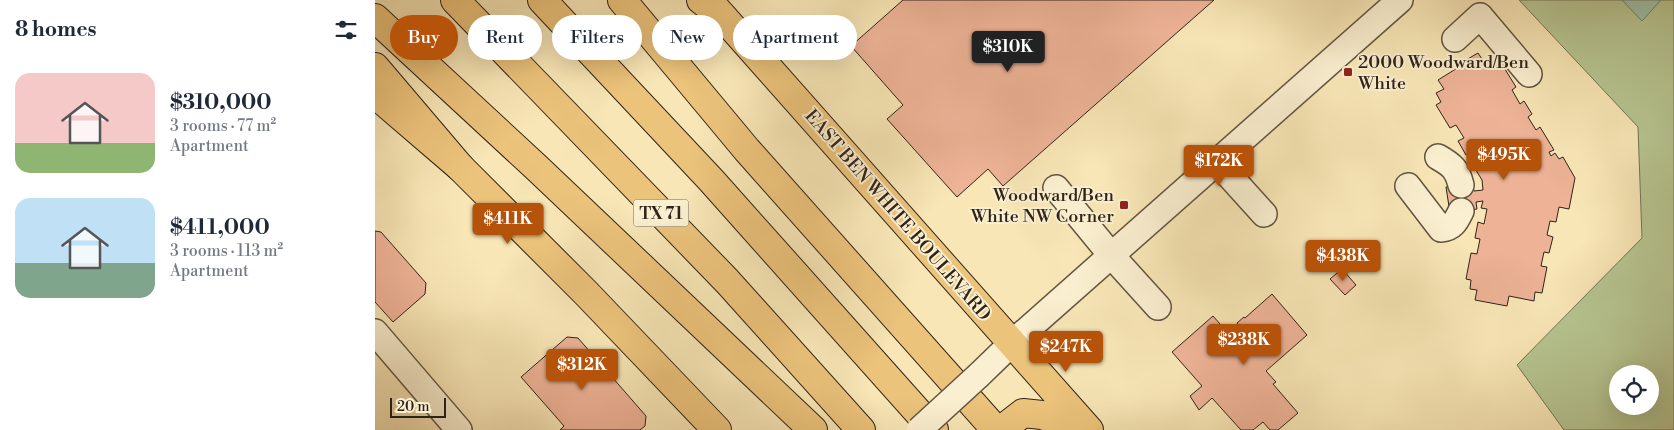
<!DOCTYPE html>
<html lang="en">
<head>
<meta charset="utf-8">
<style>
	body { margin:0; font-family:"Libre Bodoni",serif; background:#f6f6f7; color:#1f2937; height:100vh; display:flex; flex-direction:column; font-size:19px; white-space:nowrap }
	* { box-sizing:border-box; margin:0 }
	p { font-size:16px; color:#747a83 }
	.icon { flex:none; width:28px; height:28px; fill:none; stroke:currentColor; stroke-width:2; stroke-linecap:round; stroke-linejoin:round }
	.map { position:relative; flex:1; overflow:hidden }
	.sheet { display:flex; flex-direction:column; background:#fff; width:375px }
	.sheet>* { flex:none }
	.banner { position:absolute; left:15px; top:15px; width:475px; height:45px; display:flex; gap:10px }
	.fabs { position:absolute; left:1234px; top:365px; display:grid; gap:10px }
	.fabs a { display:grid; place-items:center; width:50px; height:50px; border-radius:50%; background:#fff; box-shadow:0 5px 20px #0002; font-size:25px }
	.scale { position:absolute; left:15px; bottom:12px; width:56px; box-sizing:border-box; padding-left:5px; border:2px solid #2f2318; border-top:0; font-size:14px; line-height:18px; white-space:nowrap; color:#2f2318; -webkit-text-stroke:4px #faefd0; paint-order:stroke }
	.price { position:absolute; translate:-50% -42px; padding:0 11px; border-radius:5px; background:#b45309; color:#fff; font-size:16px; line-height:32px; filter:drop-shadow(0 1px 2px #0008) }
	.price::after { content:''; position:absolute; left:50%; top:30px; width:15px; height:11px; margin-left:-8px; background:inherit; clip-path:polygon(0 0,100% 0,50% 100%) }
	.price.on { background:#222; color:#fff }
	ul { padding:0; list-style:none }
	li { display:flex; align-items:center; gap:15px; height:125px; padding:0 15px }
	li span { display:grid; place-items:center; flex:none; width:140px; height:100px; border-radius:15px; color:#555 }
	li>.icon { margin-inline-start:auto }
	span .icon { width:60px; height:60px; fill:#fffc; stroke-width:1 }
	li b { font-size:21px }
	h2 { display:flex; justify-content:space-between; align-items:center; height:60px; padding:0 15px; font-size:21px }
	.tag { padding:0 18px; border-radius:22px; background:#fff; box-shadow:0 5px 20px #0002; font-size:18px; line-height:45px }
	.tag.on { background:#b45309; color:#fff }
	main { display:flex; flex:1; min-height:0 }
	.map>svg:first-child { display:block }
</style>
</head>
<body>
<main>
<section class="sheet">
<h2>8 homes<svg class="icon" aria-label="filters" viewBox="0 0 24 24"><path d="M4 7h16M4 17h16"/><circle cx="9" cy="7" r="2"/><circle cx="15" cy="17" r="2"/></svg></h2>
<ul>
<li><span style="background:linear-gradient(#f6c9c9 70%,#8fb573 0)"><svg class="icon" aria-label="home" viewBox="0 0 24 24"><path d="M3 11l9-7 9 7M6 9v11h12V9"/></svg></span><div><b>$310,000</b><p>3 rooms · 77 m²</p><p>Apartment</p></div></li>
<li><span style="background:linear-gradient(#bfe0f5 65%,#7fa58c 0)"><svg class="icon" aria-label="home" viewBox="0 0 24 24"><path d="M3 11l9-7 9 7M6 9v11h12V9"/></svg></span><div><b>$411,000</b><p>3 rooms · 113 m²</p><p>Apartment</p></div></li>
</ul>
</section>
<div class="map">
<svg width="1299" height="430" viewBox="0 0 1299 430">
	<rect width="100%" height="100%" fill="#f8e6b6"/>
	<filter id="stains"><feTurbulence type="fractalNoise" baseFrequency=".004" numOctaves="4"/><feColorMatrix values="0 0 0 0 .2 0 0 0 0 .09 0 0 0 0 .02 0 0 0 .5 -.17"/></filter>
	<radialGradient id="worn" r=".72"><stop offset=".6" stop-color="#630" stop-opacity="0"/><stop offset="1" stop-color="#630" stop-opacity=".3"/></radialGradient>
	<path fill="#b7c692" stroke="#737455" fill-rule="evenodd" d="M1144 0H1299V430H1189L1142 365 1267 238 1263 127ZM1242 374H1275V406H1242Z"/>
	<path fill="#9fc0a8" stroke="#72816e" d="M1247 0H1286L1267 21Z"/>
	<g fill="#eeb397" stroke="#2f2318">
		<path d="M528 0H839L628 186 613 169 582 197 512 119 528 105 476 46Z"/>
		<path d="M1103 53 1111 65 1118 60 1124 69 1128 66 1141 87 1137 90 1145 104 1149 101 1157 114 1153 117 1161 130 1165 127 1179 150 1174 152 1176 156 1180 153 1184 159 1188 157 1200 178 1194 209 1184 207 1181 222 1175 221 1172 235 1178 237 1174 253 1169 252 1166 266 1172 267 1167 293 1160 292 1159 301 1134 296 1132 306 1100 300 1102 290 1095 289 1096 280 1091 279 1096 253 1102 254 1105 239 1100 238 1103 222 1109 224 1112 209 1106 208 1108 201 1101 202 1102 209 1075 213 1071 187 1097 183 1099 191 1108 190 1107 180 1099 167 1104 164 1097 151 1091 155 1083 141 1089 138 1081 125 1075 128 1061 105 1066 102 1061 93 1069 89 1063 80 1092 62 1091 60Z"/>
		<path d="M0 231 6 232 51 283 50 294 18 322 0 302Z"/>
		<path d="M967 269 981 285 970 295 955 279Z"/>
		<path d="M897 294 932 335 891 371 901 382 898 384 923 413 903 430H895L888 422 878 430H866L837 398 824 410 815 396 827 386 797 352 838 316 861 342 871 334 862 323 869 317 870 318Z"/>
		<path d="M192 337 203 338 271 416 270 426 265 430H185L189 426 146 377Z"/>
	</g>
	<g fill="none" stroke-linecap="round" stroke-linejoin="round">
		<defs>
			<g id="minor">
				<path d="M1080 39 1105 16 1154 74"/>
				<path d="M1063 157C1077 165 1082 169 1086 185"/>
				<path d="M842 162 889 214"/>
				<path d="M1033 186 1066 229C1078 228 1081 221 1086 211"/>
				<path d="M681 188 736 255 783 307"/>
				<path d="M0 332 84 430"/>
				<path d="M604 375 636 344 1025 0"/>
			</g>
			<g id="major">
				<path d="M333 0 714 430"/>
				<path d="M0 94 85 167 211 293 342 430"/>
				<path d="M626 430 648 413 667 415 709 430"/>
			</g>
			<g id="highway">
				<path d="M80 0 352 281 486 430"/>
				<path d="M167 0 336 180 559 430"/>
				<path d="M247 0 372 150 621 430"/>
				<path d="M326 0 348 17"/>
				<path d="M0 18 161 167 438 430"/>
				<path d="M0 67 85 167"/>
			</g>
		</defs>
		<use href="#minor" stroke="#615440" stroke-width="28"/>
		<use href="#major" stroke="#2f2318" stroke-width="30"/>
		<use href="#highway" stroke="#2f2318" stroke-width="30"/>
		<use href="#minor" stroke="#faefd0" stroke-width="25"/>
		<use href="#major" stroke="#ecc37b" stroke-width="28"/>
		<use href="#highway" stroke="#ecc37b" stroke-width="28"/>
		<defs>
			<path id="minor-bridge" d="M544 430 604 375"/>
		</defs>
		<use href="#minor-bridge" stroke="#615440" stroke-width="28" stroke-linecap="butt"/>
		<use href="#minor-bridge" stroke="#faefd0" stroke-width="25"/>
	</g>
	<g fill="#8f2418" stroke="#faefd0" stroke-width="2">
		<rect x="968" y="67" width="10" height="10" rx="2.5"/>
		<rect x="744" y="200" width="10" height="10" rx="2.5"/>
	</g>
	<g text-anchor="middle" stroke-width="4" stroke-linejoin="round" paint-order="stroke">
		<rect fill="#faefd0" stroke="#6c604f" stroke-width="1" x="258.5" y="199.5" width="55" height="27" rx="4"/>
		<g font-size="16" font-weight="bold" fill="#2f2318">
			<text x="286" y="219">TX 71</text>
		</g>
		<g font-size="18" fill="#2f2318" stroke="#faefd0" text-anchor="start">
			<text x="983" y="68">2000 Woodward/Ben<tspan x="983" dy="21">White</tspan></text>
			<text x="739" y="201" text-anchor="end">Woodward/Ben<tspan x="739" dy="21">White NW Corner</tspan></text>
		</g>
		<g font-size="18" fill="#2f2318" stroke="#faefd0">
			<text transform="translate(523 215) rotate(49)" y="6">EAST BEN WHITE BOULEVARD</text>
		</g>
	</g>
	<rect width="100%" height="100%" filter="url(#stains)"/>
	<rect width="100%" height="100%" fill="url(#worn)"/>
</svg>
<div class="fabs">
<a><svg class="icon" aria-label="locate" viewBox="0 0 24 24"><circle cx="12" cy="12" r="6"/><path d="M12 2v4M12 18v4M2 12h4M18 12h4"/></svg></a>
</div>
<div class="scale">20 m</div>
<b class="price on" style="left:633px;top:73px">$310K</b>
<b class="price" style="left:1129px;top:181px">$495K</b>
<b class="price" style="left:844px;top:187px">$172K</b>
<b class="price" style="left:133px;top:245px">$411K</b>
<b class="price" style="left:968px;top:282px">$438K</b>
<b class="price" style="left:869px;top:366px">$238K</b>
<b class="price" style="left:691px;top:373px">$247K</b>
<b class="price" style="left:207px;top:391px">$312K</b>
<div class="banner">
<a class="tag on">Buy</a>
<a class="tag">Rent</a>
<a class="tag">Filters</a>
<a class="tag">New</a>
<a class="tag">Apartment</a>
</div>
</div>
</main>
</body>
</html>
